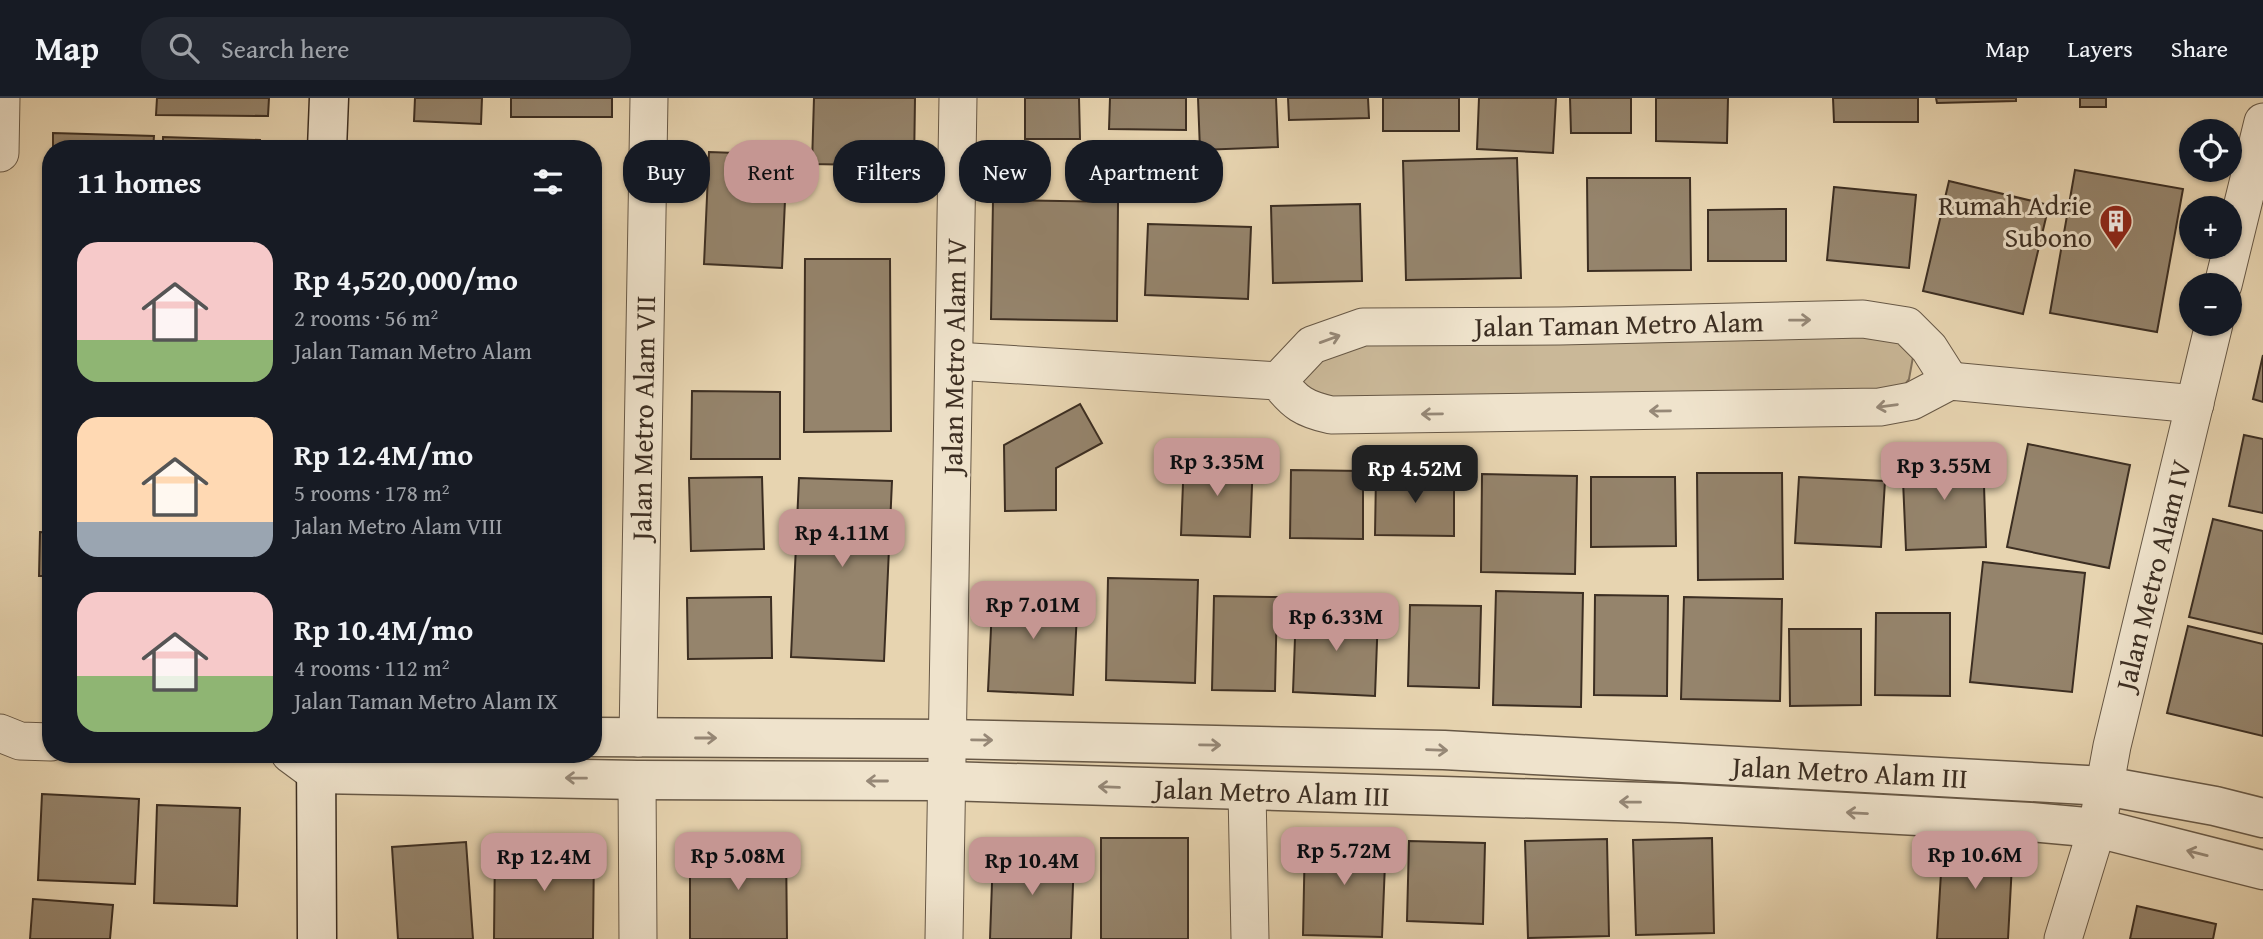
<!DOCTYPE html>
<html lang="en">
<head>
<meta charset="utf-8">
<style>
	body { margin:0; font-family:"Gentium Book Plus",serif; background:#242831; color:#f1f3f6; height:100vh; display:flex; flex-direction:column; font-size:26px; white-space:nowrap }
	* { box-sizing:border-box; margin:0 }
	p { font-size:23px; color:#9ea1a6 }
	.icon { flex:none; width:38px; height:38px; fill:none; stroke:currentColor; stroke-width:2; stroke-linecap:round; stroke-linejoin:round }
	.map { position:relative; flex:1; overflow:hidden }
	.side { position:absolute; left:42px; top:42px; width:560px; height:623px; display:flex; flex-direction:column; background:#171b24; border-radius:28px; box-shadow:0 2px 5px #0004 }
	.side>* { flex:none }
	.guide { position:absolute; left:623px; top:42px; width:665px; height:63px; display:flex; gap:14px }
	.tools { position:absolute; left:2179px; top:21px; display:grid; gap:14px }
	.tools a { display:grid; place-items:center; width:63px; height:63px; border-radius:50%; background:#171b24; box-shadow:0 2px 5px #0004; font-size:35px }
	.price { position:absolute; translate:-50% -60px; padding:0 16px; border-radius:14px; background:#c59692; color:#111; font-size:23px; line-height:46px; filter:drop-shadow(0 2px 4px #0008) }
	.price::after { content:''; position:absolute; left:50%; top:42px; width:21px; height:16px; margin-left:-10px; background:inherit; clip-path:polygon(0 0,100% 0,50% 100%) }
	.price.current { background:#222; color:#fff }
	ul { padding:0; list-style:none }
	li { display:flex; align-items:center; gap:21px; height:175px; padding:0 35px }
	li span { display:grid; place-items:center; flex:none; width:196px; height:140px; border-radius:21px; color:#555 }
	li>.icon { margin-inline-start:auto }
	span .icon { width:84px; height:84px; fill:#fffc; stroke-width:1 }
	li b { font-size:30px }
	h2 { display:flex; justify-content:space-between; align-items:center; height:84px; padding:0 35px; font-size:30px }
	.chip { padding:0 24px; border-radius:28px; background:#171b24; box-shadow:0 2px 5px #0004; font-size:24px; line-height:63px }
	.chip.current { background:#c59692; color:#111 }
	header { display:flex; align-items:center; gap:42px; box-sizing:border-box; height:98px; padding:0 35px; background:#171b24; border-bottom:2px solid #363941 }
	header strong { font-size:33px }
	nav { display:flex; gap:38px; margin-inline-start:auto; font-size:24px }
	.search { width:490px; height:63px; background:#242831; display:flex; align-items:center; gap:18px; box-sizing:border-box; padding:0 24px; border-radius:28px; color:#9ea1a6; font-size:26px }
	.map>svg:first-child { display:block }
</style>
</head>
<body>
<header>
<strong>Map</strong>
<div class="search"><svg class="icon" aria-label="search" viewBox="0 0 24 24"><circle cx="10" cy="10" r="6"/><path d="M15 15l6 6"/></svg>Search here</div>
<nav><a>Map</a><a>Layers</a><a>Share</a></nav>
</header>
<div class="map">
<svg width="2263" height="841" viewBox="0 0 2263 841">
	<rect width="100%" height="100%" fill="#e7d4b0"/>
	<filter id="stains"><feTurbulence type="fractalNoise" baseFrequency=".00286" numOctaves="4"/><feColorMatrix values="0 0 0 0 .2 0 0 0 0 .09 0 0 0 0 .02 0 0 0 .5 -.17"/></filter>
	<radialGradient id="worn" r=".72"><stop offset=".6" stop-color="#630" stop-opacity="0"/><stop offset="1" stop-color="#630" stop-opacity=".3"/></radialGradient>
	<path fill="#cab898" stroke="#83735d" stroke-width="2" d="M1879 228 1898 240 1913 259 1909 281 1896 298 1339 308 1306 295 1297 274 1351 240Z"/>
	<g fill="#95846c" stroke="#3c2e22" stroke-width="2">
		<path d="M157 0H269L268 18 156 17Z"/>
		<path d="M415 0H482L481 26 414 23Z"/>
		<rect x="511" y="0" width="101" height="19"/>
		<path d="M814 0H915L914 68 812 66Z"/>
		<path d="M1025 0H1079L1080 41H1025Z"/>
		<path d="M1110 0H1186V32L1109 31Z"/>
		<path d="M1198 0H1276L1278 49 1200 52Z"/>
		<path d="M1288 0H1368L1369 20 1289 22Z"/>
		<rect x="1383" y="0" width="76" height="33"/>
		<path d="M1479 0H1556L1553 55 1477 51Z"/>
		<path d="M1570 0H1631V35H1571Z"/>
		<path d="M1656 0H1728L1727 45 1656 43Z"/>
		<path d="M1833 0H1918V24H1834Z"/>
		<path d="M1936 0H2016V3L1937 5Z"/>
		<rect x="2080" y="0" width="26" height="9"/>
		<path d="M53 35 154 38 153 51H53Z"/>
		<path d="M163 39 260 42V51H163Z"/>
		<path d="M405 49 480 50 405 51Z"/>
		<path d="M709 54 787 57 782 170 704 166Z"/>
		<path d="M1517 60 1521 180 1406 182 1403 63Z"/>
		<path d="M2075 72 2183 91 2157 234 2050 215Z"/>
		<path d="M1587 80H1690L1691 172 1588 173Z"/>
		<path d="M1949 83 2049 107 2023 216 1923 193Z"/>
		<rect x="46" y="89" width="5" height="46"/>
		<path d="M1834 89 1916 97 1909 170 1827 162Z"/>
		<path d="M993 102 1118 104 1117 223 991 221Z"/>
		<path d="M1360 106 1362 183 1273 185 1271 108Z"/>
		<path d="M1786 111V163H1708V112Z"/>
		<path d="M1148 126 1251 129 1248 201 1145 197Z"/>
		<rect x="593" y="128" width="1" height="69"/>
		<path d="M805 161H890L891 333 804 334Z"/>
		<path d="M2263 257V304L2253 301Z"/>
		<path d="M692 293 780 294V361H691Z"/>
		<path d="M1080 306 1102 345 1056 370V412L1005 413 1004 347Z"/>
		<path d="M2244 337 2263 341V415L2229 408Z"/>
		<path d="M2028 346 2130 367 2109 470 2007 449Z"/>
		<path d="M1983 356 1986 449 1906 452 1902 359Z"/>
		<path d="M1184 360 1253 362 1250 439 1181 437Z"/>
		<path d="M1291 372 1363 373V441L1290 440Z"/>
		<path d="M1697 375H1782L1783 481 1698 482Z"/>
		<path d="M1376 376H1454V438L1375 437Z"/>
		<path d="M1482 376 1577 378 1575 476 1481 474Z"/>
		<path d="M762 379 764 451 691 453 689 380Z"/>
		<path d="M1591 379H1675L1676 448 1591 449Z"/>
		<path d="M1799 379 1885 383 1881 449 1795 445Z"/>
		<path d="M799 380 892 383 884 563 791 559Z"/>
		<path d="M2213 421 2263 433V536L2189 519Z"/>
		<path d="M40 434 51 435V478H39Z"/>
		<path d="M1983 464 2085 475 2072 594 1970 584Z"/>
		<path d="M1108 480 1198 482 1195 585 1106 582Z"/>
		<path d="M993 489 1078 493 1073 597 988 593Z"/>
		<path d="M1496 493 1583 495 1581 609 1493 607Z"/>
		<path d="M1595 497 1668 498 1667 598 1594 597Z"/>
		<path d="M1214 498 1277 499 1275 593 1212 592Z"/>
		<path d="M771 499 772 560 688 561 687 500Z"/>
		<path d="M1684 499 1782 501 1780 603 1681 601Z"/>
		<path d="M1410 507 1481 508 1479 590 1408 588Z"/>
		<path d="M1296 513 1378 516 1375 598 1293 594Z"/>
		<path d="M1876 515H1950V598L1875 597Z"/>
		<path d="M2188 528 2263 546V638L2167 615Z"/>
		<path d="M1789 531H1861V607L1790 608Z"/>
		<path d="M42 696 139 701 135 786 38 782Z"/>
		<path d="M157 707 240 710 237 808 154 805Z"/>
		<path d="M1305 739 1386 741 1382 839 1303 837Z"/>
		<rect x="1101" y="740" width="87" height="101"/>
		<path d="M1712 740 1714 835 1636 837 1633 742Z"/>
		<path d="M1607 741 1609 838 1528 840 1525 743Z"/>
		<path d="M1943 742 2013 747 2008 841H1937Z"/>
		<path d="M1409 743 1485 745 1483 826 1407 823Z"/>
		<path d="M466 744 473 841H398L392 749Z"/>
		<path d="M690 747H786L787 841H690Z"/>
		<path d="M495 749 594 750 593 841H494Z"/>
		<path d="M993 756 1074 759 1071 841H990Z"/>
		<path d="M33 801 113 807 110 841H30Z"/>
		<path d="M2137 808 2216 826 2213 841H2130Z"/>
	</g>
	<g fill="none" stroke-linecap="round" stroke-linejoin="round">
		<defs>
			<g id="minor">
				<path d="M0 55 1 0"/>
				<path d="M2223 187 2263 24"/>
				<path d="M955 263 1278 283C1295 305 1304 311 1331 317L1880 309 1912 303 1950 283 2195 306"/>
				<path d="M1278 283 1312 247 1363 229 1560 228 1863 221 1907 228 1929 250 1950 283"/>
				<path d="M0 635 20 643 51 644"/>
				<path d="M638 640 649 0"/>
				<path d="M290 656 317 676"/>
				<path d="M637 682 638 841"/>
				<path d="M1247 694 1250 841"/>
				<path d="M944 841C947 561 955 280 958 0"/>
				<path d="M2063 841 2097 730 2112 648 2214 226"/>
			</g>
			<g id="tertiary">
				<path d="M593 639 945 641 1444 652 2105 688 2215 708 2263 720"/>
				<path d="M317 676 637 682 945 683 1679 705 2030 724 2097 730 2263 772"/>
			</g>
			<g id="secondary">
				<path d="M327 51 329 0"/>
				<path d="M316 656 317 841"/>
			</g>
		</defs>
		<use href="#minor" stroke="#675846" stroke-width="39"/>
		<use href="#tertiary" stroke="#675846" stroke-width="41"/>
		<use href="#secondary" stroke="#3c2e22" stroke-width="41"/>
		<use href="#minor" stroke="#efe3cc" stroke-width="37"/>
		<use href="#tertiary" stroke="#efe3cc" stroke-width="38"/>
		<use href="#secondary" stroke="#efe3cc" stroke-width="38"/>
	</g>
	<defs><path id="oneway-shaft" d="M-6 0H5M1.5-3L5.5 0L1.5 3" fill="none" stroke-width="1.6" stroke-linecap="round" stroke-linejoin="round" transform="scale(1.75)"/></defs>
	<g stroke="#968877">
		<use href="#oneway-shaft" transform="translate(1800 222) rotate(-1)"/>
		<use href="#oneway-shaft" transform="translate(1330 241) rotate(-20)"/>
		<use href="#oneway-shaft" transform="translate(1887 308) rotate(172)"/>
		<use href="#oneway-shaft" transform="translate(1660 313) rotate(179)"/>
		<use href="#oneway-shaft" transform="translate(1432 316) rotate(179)"/>
		<use href="#oneway-shaft" transform="translate(706 640)"/>
		<use href="#oneway-shaft" transform="translate(982 642) rotate(1)"/>
		<use href="#oneway-shaft" transform="translate(1210 647) rotate(1)"/>
		<use href="#oneway-shaft" transform="translate(1437 652) rotate(2)"/>
		<use href="#oneway-shaft" transform="translate(576 680) rotate(-179)"/>
		<use href="#oneway-shaft" transform="translate(877 683) rotate(-180)"/>
		<use href="#oneway-shaft" transform="translate(1109 689) rotate(-178)"/>
		<use href="#oneway-shaft" transform="translate(1630 704) rotate(-179)"/>
		<use href="#oneway-shaft" transform="translate(1857 715) rotate(-177)"/>
		<use href="#oneway-shaft" transform="translate(2197 755) rotate(-166)"/>
	</g>
	<defs>
		<symbol id="building-pin" viewBox="-11 -11 22 30"><path d="M0 17L-7.5 6A9.5 9.5 0 1 1 7.5 6Z" fill="#8f2418" stroke="#efe3cc"/><path d="M-4-6H4V6H1V3H-1V6H-4ZM-2.5-4.3h1.7v1.8h-1.7ZM.8-4.3h1.7v1.8H.8ZM-2.5-1h1.7V.8h-1.7ZM.8-1h1.7V.8H.8Z" fill="#fff"/></symbol>
	</defs>
	<g fill-rule="evenodd">
		<use href="#building-pin" x="2097" y="104" width="38" height="52"/>
	</g>
	<g text-anchor="middle" stroke-width="6" stroke-linejoin="round" paint-order="stroke">
		<g font-size="28" fill="#3c2e22" stroke="#efe3cc" text-anchor="end">
			<text x="2092" y="117">Rumah Adrie<tspan x="2092" dy="32">Subono</tspan></text>
		</g>
		<g font-size="28" fill="#3c2e22" stroke="#efe3cc">
			<text transform="translate(1619 226) rotate(-1)" y="10">Jalan Taman Metro Alam</text>
			<text transform="translate(954 258) rotate(-89)" y="10">Jalan Metro Alam IV</text>
			<text transform="translate(643 320) rotate(-89)" y="10">Jalan Metro Alam VII</text>
			<text transform="translate(2153 477) rotate(-76)" y="10">Jalan Metro Alam IV</text>
			<text transform="translate(1850 674) rotate(3)" y="10">Jalan Metro Alam III</text>
			<text transform="translate(1272 694) rotate(2)" y="10">Jalan Metro Alam III</text>
		</g>
	</g>
	<rect width="100%" height="100%" filter="url(#stains)"/>
	<rect width="100%" height="100%" fill="url(#worn)"/>
</svg>
<div class="tools">
<a><svg class="icon" aria-label="locate" viewBox="0 0 24 24"><circle cx="12" cy="12" r="6"/><path d="M12 2v4M12 18v4M2 12h4M18 12h4"/></svg></a>
<a>+</a>
<a>−</a>
</div>
<b class="price" style="left:1217px;top:400px">Rp 3.35M</b>
<b class="price" style="left:1944px;top:404px">Rp 3.55M</b>
<b class="price current" style="left:1415px;top:407px">Rp 4.52M</b>
<b class="price" style="left:842px;top:471px">Rp 4.11M</b>
<b class="price" style="left:1033px;top:543px">Rp 7.01M</b>
<b class="price" style="left:1336px;top:555px">Rp 6.33M</b>
<b class="price" style="left:1344px;top:789px">Rp 5.72M</b>
<b class="price" style="left:1975px;top:793px">Rp 10.6M</b>
<b class="price" style="left:738px;top:794px">Rp 5.08M</b>
<b class="price" style="left:544px;top:795px">Rp 12.4M</b>
<b class="price" style="left:1032px;top:799px">Rp 10.4M</b>
<div class="guide">
<a class="chip">Buy</a>
<a class="chip current">Rent</a>
<a class="chip">Filters</a>
<a class="chip">New</a>
<a class="chip">Apartment</a>
</div>
<section class="side">
<h2>11 homes<svg class="icon" aria-label="filters" viewBox="0 0 24 24"><path d="M4 7h16M4 17h16"/><circle cx="9" cy="7" r="2"/><circle cx="15" cy="17" r="2"/></svg></h2>
<ul>
<li><span style="background:linear-gradient(#f6c9c9 70%,#8fb573 0)"><svg class="icon" aria-label="home" viewBox="0 0 24 24"><path d="M3 11l9-7 9 7M6 9v11h12V9"/></svg></span><div><b>Rp 4,520,000/mo</b><p>2 rooms · 56 m²</p><p>Jalan Taman Metro Alam</p></div></li>
<li><span style="background:linear-gradient(#ffd9b3 75%,#9aa5b1 0)"><svg class="icon" aria-label="home" viewBox="0 0 24 24"><path d="M3 11l9-7 9 7M6 9v11h12V9"/></svg></span><div><b>Rp 12.4M/mo</b><p>5 rooms · 178 m²</p><p>Jalan Metro Alam VIII</p></div></li>
<li><span style="background:linear-gradient(#f6c9c9 60%,#8fb573 0)"><svg class="icon" aria-label="home" viewBox="0 0 24 24"><path d="M3 11l9-7 9 7M6 9v11h12V9"/></svg></span><div><b>Rp 10.4M/mo</b><p>4 rooms · 112 m²</p><p>Jalan Taman Metro Alam IX</p></div></li>
</ul>
</section>
</div>
</body>
</html>
